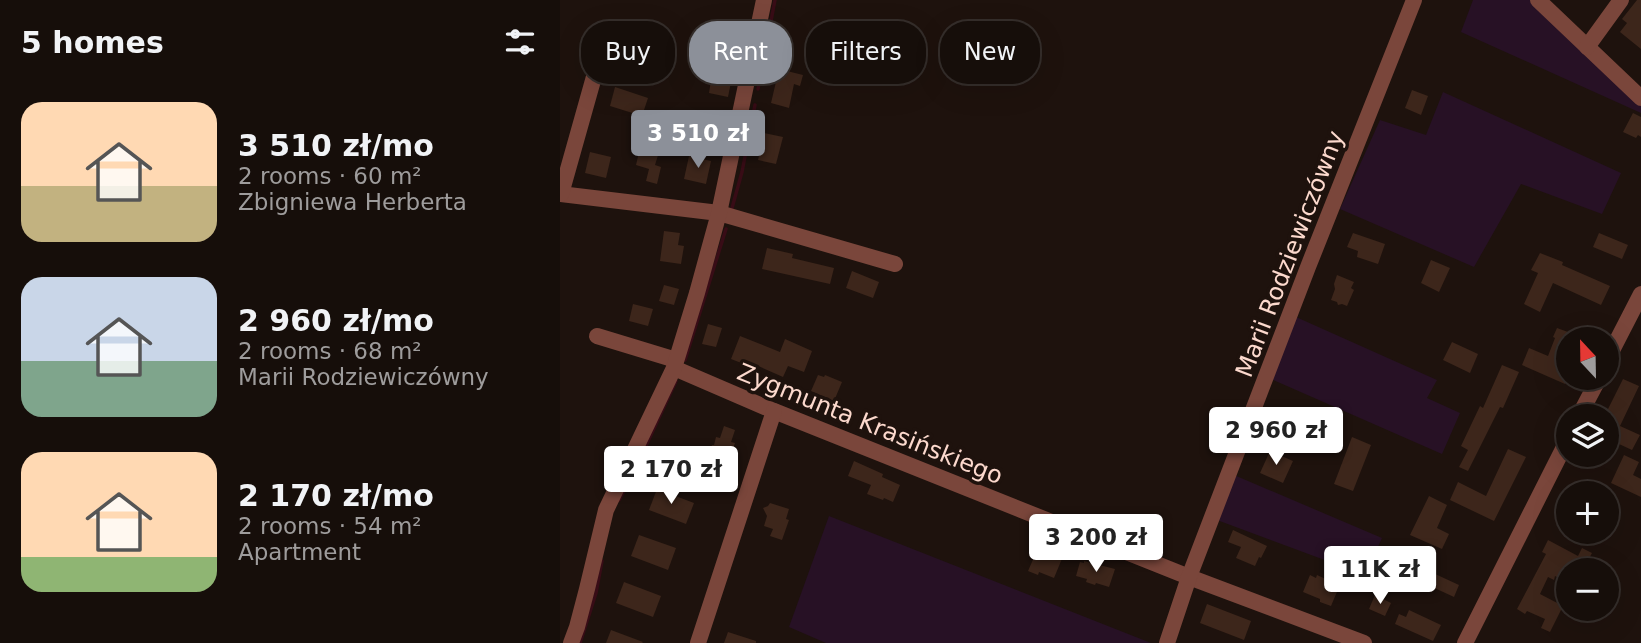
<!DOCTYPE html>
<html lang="en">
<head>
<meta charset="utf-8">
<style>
	body { margin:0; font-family:"DejaVu Sans",sans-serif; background:#1f1713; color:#f1f3f6; height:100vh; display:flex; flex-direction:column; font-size:26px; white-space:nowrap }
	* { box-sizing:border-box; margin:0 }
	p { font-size:23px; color:#9e9c9c }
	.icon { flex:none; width:38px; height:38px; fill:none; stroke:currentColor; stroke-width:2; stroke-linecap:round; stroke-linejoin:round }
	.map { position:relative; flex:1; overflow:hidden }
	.details { display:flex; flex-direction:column; background:#160e0a; width:560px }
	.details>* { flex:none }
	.top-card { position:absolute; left:21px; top:21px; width:665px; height:63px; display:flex; gap:14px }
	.needle { width:46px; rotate:338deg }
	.fabs { position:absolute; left:996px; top:327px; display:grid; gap:14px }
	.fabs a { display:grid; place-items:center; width:63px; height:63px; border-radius:50%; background:#160e0a; box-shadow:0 7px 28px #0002,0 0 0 2px #352e2b; font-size:35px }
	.price { position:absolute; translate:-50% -60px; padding:0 16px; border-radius:7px; background:#fff; color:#222; font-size:23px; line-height:46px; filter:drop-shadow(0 2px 4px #0008) }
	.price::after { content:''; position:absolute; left:50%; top:42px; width:21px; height:16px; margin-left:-10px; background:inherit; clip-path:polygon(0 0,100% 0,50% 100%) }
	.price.selected { background:#8c9099; color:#fff }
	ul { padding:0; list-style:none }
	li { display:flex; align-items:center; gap:21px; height:175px; padding:0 21px }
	li span { display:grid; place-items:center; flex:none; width:196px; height:140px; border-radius:21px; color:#555 }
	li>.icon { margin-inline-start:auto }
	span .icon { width:84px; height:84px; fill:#fffc; stroke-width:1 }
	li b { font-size:30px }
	h2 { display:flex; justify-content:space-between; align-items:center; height:84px; padding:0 21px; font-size:30px }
	.chip { padding:0 24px; border-radius:28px; background:#160e0a; box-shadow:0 7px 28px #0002,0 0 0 2px #352e2b; font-size:24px; line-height:63px }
	.chip.selected { background:#8c9099; color:#fff }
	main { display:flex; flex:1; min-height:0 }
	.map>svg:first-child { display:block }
</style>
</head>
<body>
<main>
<section class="details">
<h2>5 homes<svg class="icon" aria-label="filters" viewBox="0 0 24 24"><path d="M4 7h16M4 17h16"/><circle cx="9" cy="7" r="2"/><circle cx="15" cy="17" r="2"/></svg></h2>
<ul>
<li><span style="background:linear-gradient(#ffd9b3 60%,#c2b280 0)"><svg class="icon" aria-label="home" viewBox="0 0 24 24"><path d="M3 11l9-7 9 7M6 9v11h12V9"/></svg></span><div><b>3 510 zł/mo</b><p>2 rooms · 60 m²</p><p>Zbigniewa Herberta</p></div></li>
<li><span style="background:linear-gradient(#c9d6e8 60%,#7fa58c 0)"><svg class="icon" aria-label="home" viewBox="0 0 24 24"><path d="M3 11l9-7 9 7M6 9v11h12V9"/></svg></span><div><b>2 960 zł/mo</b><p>2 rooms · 68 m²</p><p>Marii Rodziewiczówny</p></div></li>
<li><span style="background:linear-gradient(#ffd9b3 75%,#8fb573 0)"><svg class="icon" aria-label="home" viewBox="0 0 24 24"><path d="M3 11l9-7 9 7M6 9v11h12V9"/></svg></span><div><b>2 170 zł/mo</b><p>2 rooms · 54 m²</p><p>Apartment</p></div></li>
</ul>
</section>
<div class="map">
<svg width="1081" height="643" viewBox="0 0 1081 643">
	<rect width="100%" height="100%" fill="#1e120d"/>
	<g fill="#271125">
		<path d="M913 0H971L1027 52 1081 106V113L901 32Z"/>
		<path d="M883 92 1061 173 1042 214 961 184 914 267 780 209 820 120 866 135Z"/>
		<path d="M736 317 877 380 867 398 900 413 882 454 711 379Z"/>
		<path d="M674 475 822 538 805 575 657 520Z"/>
		<path d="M269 516 591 643H266L229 627Z"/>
	</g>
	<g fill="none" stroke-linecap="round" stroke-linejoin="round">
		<g stroke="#380c16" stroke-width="3.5">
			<path d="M198 89 215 0"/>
			<path d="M172 208 182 172 195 105"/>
			<path d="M125 360 166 229"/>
			<path d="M59 500 70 480 116 381"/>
			<path d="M20 643 36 593 42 561"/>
		</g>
	</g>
	<g fill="#3d261b">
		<path d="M1077 0H1081V49L1060 32 1067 23 1062 19Z"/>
		<path d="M153 68 173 72 168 97 149 93Z"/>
		<path d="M219 69 243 75 240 86 234 84 229 108 211 103Z"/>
		<path d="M55 87 88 98 82 116 50 106Z"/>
		<path d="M852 90 868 96 861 115 845 108Z"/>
		<path d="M1073 113 1081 117V137L1078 135 1076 138 1063 132Z"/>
		<path d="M204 133 223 137 216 164 198 160Z"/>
		<path d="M80 148 99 152 95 165 101 167 97 184 86 181 89 169 76 165Z"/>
		<path d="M30 152 51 157 46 178 25 173Z"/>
		<path d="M129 156 151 161 146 184 124 179Z"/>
		<path d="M104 231 120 233 118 245 124 246 121 264 100 261Z"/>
		<path d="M793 233 825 244 818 264 797 257 798 251 787 247Z"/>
		<path d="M1039 233 1068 245 1062 259 1033 247Z"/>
		<path d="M207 248 233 254 232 258 274 268 270 284 202 269Z"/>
		<path d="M980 253 1003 262 1002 265 1050 286 1041 305 993 283 980 312 964 304 978 273 971 270Z"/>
		<path d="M871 260 890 268 879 292 861 283Z"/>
		<path d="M292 271 319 282 313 298 286 288Z"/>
		<path d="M777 275 794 282 791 288 794 290 787 306 782 304 778 305 777 302 771 300 775 289 774 284Z"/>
		<path d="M104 285 119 289 114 305 99 301Z"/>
		<path d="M73 304 93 309 88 326 69 321Z"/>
		<path d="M148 324 162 328 156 347 142 344Z"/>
		<path d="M997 328 1008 332V378L1005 384 962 365 969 348 988 356 995 338 993 337Z"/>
		<path d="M180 336 220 352 225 339 252 351 244 372 228 366 223 377 196 365 194 368 171 359Z"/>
		<path d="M892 342 918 354 910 373 883 360Z"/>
		<path d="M942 365 959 372 943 408 940 407 908 471 899 467 908 450 901 446 920 406 923 408Z"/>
		<path d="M258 375 264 377 265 375 282 382 274 401 251 391Z"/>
		<path d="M1063 379 1079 386 1060 426 1080 435 1072 450 1046 438V413Z"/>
		<path d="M721 407 741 415 734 430 715 422Z"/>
		<path d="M164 426 175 430 171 442 175 443 166 468 159 466 154 467 150 465 147 458 152 445H154L156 437 160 438Z"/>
		<path d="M792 437 811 445 793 491 774 484Z"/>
		<path d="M948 449 966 457 934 521 890 500 898 482 926 496Z"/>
		<path d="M710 451 733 461 723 483 700 473Z"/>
		<path d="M1064 455 1079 462 1073 475 1081 479V497L1051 483Z"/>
		<path d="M294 461 323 474 322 477 340 485 333 502 324 498 323 500 307 494 311 485 288 476Z"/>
		<path d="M97 489 134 503 126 524 89 510Z"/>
		<path d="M869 496 887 505 877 528 889 534 882 549 850 535Z"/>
		<path d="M210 503 229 509 226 519 229 520 222 540 210 536 213 529 204 526 207 516 203 508 208 506Z"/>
		<path d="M673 530 707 546 701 558 699 557 695 566 676 558 681 547 668 542Z"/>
		<path d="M79 535 116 548 108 570 71 556Z"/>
		<path d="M988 540 1018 556 1022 548 1032 553 1023 570H1008V583L995 576 994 580 988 577 980 594 1003 606 990 632 981 628 985 619 967 611 965 614 957 609 986 554 982 552Z"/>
		<path d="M491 543 506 549 494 578 479 572 478 575 468 571 479 546 489 550Z"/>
		<path d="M524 561 555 569 549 587 536 583 535 585 526 582 527 579 516 576 520 562 524 563Z"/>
		<path d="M860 567 899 585 894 597 855 579Z"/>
		<path d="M750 575 756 578 757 575 770 581 769 583 779 587 771 606 760 602V599L743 592Z"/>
		<path d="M64 582 101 596 93 617 56 603Z"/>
		<path d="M815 595 831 603 825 616 809 609Z"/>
		<path d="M647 604 691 621 684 640 640 623Z"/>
		<path d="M849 610 881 625 873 641 835 624 839 614 846 617Z"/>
		<path d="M51 630 83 642 82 643H46Z"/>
		<path d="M168 632 196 641V643H164Z"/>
	</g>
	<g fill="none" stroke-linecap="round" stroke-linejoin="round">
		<g stroke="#7a463b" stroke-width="16">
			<path d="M978 0 1081 98"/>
			<path d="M1027 47 1061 0"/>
			<path d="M0 194 159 213 335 264"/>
			<path d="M1 194 39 59"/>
			<path d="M37 336 116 360"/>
			<path d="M1046 362 1081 294"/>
			<path d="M114 368 214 411 629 577 804 643"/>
			<path d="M1019 416 1039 378"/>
			<path d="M11 643 17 627 27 589 46 510 114 368 137 293 159 213 204 0"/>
			<path d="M138 643 214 411"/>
			<path d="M607 643 629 577 748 267 854 0"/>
			<path d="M905 643 1008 439"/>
		</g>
	</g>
	<g text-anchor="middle" stroke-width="7" stroke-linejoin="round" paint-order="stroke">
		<g font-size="24" fill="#fcd9cd" stroke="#1e120d">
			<text transform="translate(730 254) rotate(-69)" y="8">Marii Rodziewiczówny</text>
			<text transform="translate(310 424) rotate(22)" y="8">Zygmunta Krasińskiego</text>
		</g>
	</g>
</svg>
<div class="fabs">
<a><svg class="needle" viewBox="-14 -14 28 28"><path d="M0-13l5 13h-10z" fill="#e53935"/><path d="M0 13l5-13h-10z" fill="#9e9c9c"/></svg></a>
<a><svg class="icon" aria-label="layers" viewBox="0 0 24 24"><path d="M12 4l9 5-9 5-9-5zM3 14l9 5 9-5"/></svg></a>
<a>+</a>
<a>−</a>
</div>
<b class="price selected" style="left:138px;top:170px">3 510 zł</b>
<b class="price" style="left:716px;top:467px">2 960 zł</b>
<b class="price" style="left:111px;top:506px">2 170 zł</b>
<b class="price" style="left:536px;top:574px">3 200 zł</b>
<b class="price" style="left:820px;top:606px">11K zł</b>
<div class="top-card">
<a class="chip">Buy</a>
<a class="chip selected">Rent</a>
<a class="chip">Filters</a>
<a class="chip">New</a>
</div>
</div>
</main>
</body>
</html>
